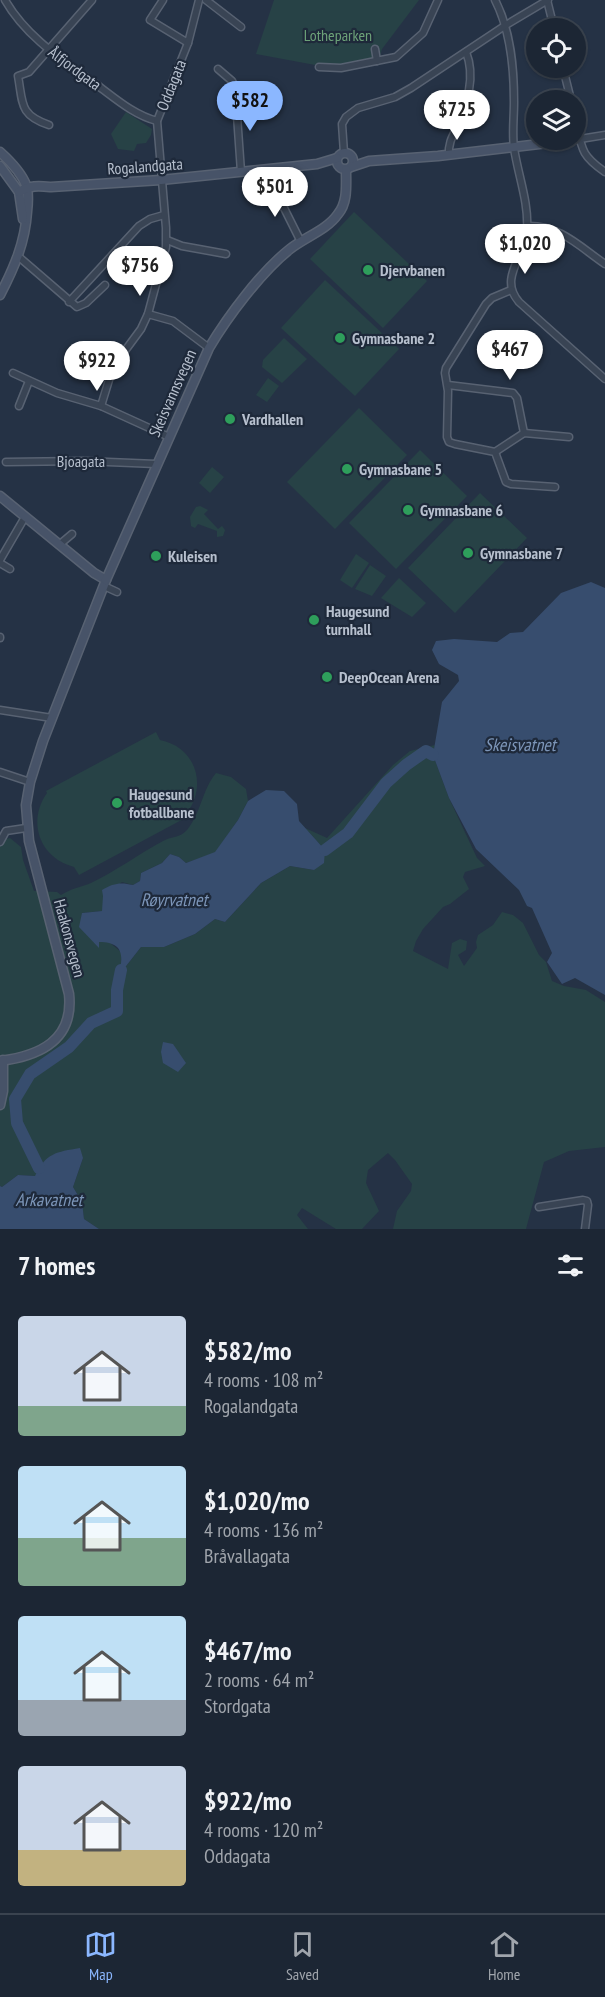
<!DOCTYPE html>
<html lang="en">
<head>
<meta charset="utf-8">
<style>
	body { margin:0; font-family:"PT Sans Narrow",sans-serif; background:#293240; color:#f1f3f6; height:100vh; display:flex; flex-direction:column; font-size:22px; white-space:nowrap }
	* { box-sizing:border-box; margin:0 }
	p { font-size:20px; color:#a0a5ac }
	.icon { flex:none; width:33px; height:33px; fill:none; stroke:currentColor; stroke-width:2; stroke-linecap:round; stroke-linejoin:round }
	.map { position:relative; height:1229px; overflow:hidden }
	.side { display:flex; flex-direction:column; background:#1c2634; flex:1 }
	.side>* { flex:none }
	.tools { position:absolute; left:526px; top:18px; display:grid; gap:12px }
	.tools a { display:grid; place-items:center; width:60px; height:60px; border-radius:50%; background:#1c2634; box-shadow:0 2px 4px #0004,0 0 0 2px #3a434f; font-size:30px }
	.price { position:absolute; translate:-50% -51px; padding:0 14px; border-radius:21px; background:#fff; color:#222; font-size:20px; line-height:39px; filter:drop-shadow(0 2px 3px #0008) }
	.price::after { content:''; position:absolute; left:50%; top:36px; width:18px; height:14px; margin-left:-9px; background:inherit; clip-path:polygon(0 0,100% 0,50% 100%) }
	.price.current { background:#8bb7ff; color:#111 }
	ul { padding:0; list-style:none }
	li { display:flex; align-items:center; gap:18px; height:150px; padding:0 18px }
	li span { display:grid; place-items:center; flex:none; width:168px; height:120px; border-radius:6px; color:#555 }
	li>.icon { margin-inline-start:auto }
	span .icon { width:72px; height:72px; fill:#fffc; stroke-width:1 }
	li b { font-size:26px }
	h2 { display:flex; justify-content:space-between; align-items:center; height:72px; padding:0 18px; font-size:26px }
	.menu { display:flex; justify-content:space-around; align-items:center; height:84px; border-top:2px solid #3a434f; background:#1c2634; font-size:16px; color:#a0a5ac }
	.menu a { display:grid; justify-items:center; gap:3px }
	.menu .current { color:#8bb7ff }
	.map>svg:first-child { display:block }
</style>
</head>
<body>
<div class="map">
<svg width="605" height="1229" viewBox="0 0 605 1229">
	<rect width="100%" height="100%" fill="#253245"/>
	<g fill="#274246">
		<path d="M274 0H419L382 49 380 56 370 63 356 68 342 70 256 54Z"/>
		<path d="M126 112 152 129 151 135 146 143 137 144 134 151 118 149 111 134Z"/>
		<path d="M354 212 427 281 383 328 310 259Z"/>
		<path d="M325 280 399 349 355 396 281 328Z"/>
		<path d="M284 338 307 359 282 383 262 367 263 360Z"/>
		<path d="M268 378 279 386 267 402 256 395Z"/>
		<path d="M359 408 407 455 335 529 287 482Z"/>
		<path d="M420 450 467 496 396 569 349 523Z"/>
		<path d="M212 467 224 477 210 493 199 483Z"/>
		<path d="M480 493 527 538 455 613 408 568Z"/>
		<path d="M200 506 208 510 204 514 218 529 222 526 225 530 223 536 217 537V531L198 524 195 528 191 526 190 517 196 507Z"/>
		<path d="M356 554 369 563 352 588 340 580Z"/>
		<path d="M370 565 386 576 372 596 355 589Z"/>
		<path d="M399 578 426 603 412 617 381 598Z"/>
		<path d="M156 732 160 740C195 747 208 784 187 813L189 816 79 875 74 867C39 858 27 821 47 793L46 791Z"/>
		<path d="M435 745 433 755 449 798 477 858 485 866 465 872 463 877 469 889 450 904 443 907 423 929 416 941 413 951 448 969 452 943 460 939 467 941 466 950 458 955 464 966 477 948 476 942 478 935 493 925 502 912 513 915 523 923 539 955 546 962 552 981 564 986 586 990 605 1002V1147L569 1151 544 1162 526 1229H393L397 1211 411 1191 412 1184 395 1160 388 1153 368 1170 366 1183 379 1211 362 1229H336L302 1208 297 1215 308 1229H99L84 1219 82 1202 73 1187 83 1158 35 1176 18 1175 2 1187 0 1186V844L2 840 10 838 21 847 23 860 34 891 57 892 61 895C70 889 81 887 91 883 116 871 139 854 163 841 172 836 180 838 187 830 201 813 202 790 216 773L231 777 246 789 248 801 238 820 215 853 186 863 179 857 170 854 162 863 141 873 140 881 133 885 122 882 103 896V911L82 913 99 947V942H109L121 952 123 970 141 947H164L195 934 215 919 225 922 261 883 290 866 314 870 325 850 305 828 327 838 393 765 410 751Z"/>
	</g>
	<g fill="#374d6e">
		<path d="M591 582 605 588V995L575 978 562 984 547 962 552 953 532 908 527 906 519 890 476 849 449 798 433 755 442 702 459 681 458 675 439 664 432 650 436 641 454 639 497 642 510 633 523 632 561 593Z"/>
		<path d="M266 790 284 791 297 804 299 821 325 850 324 863 314 870 290 866 261 883 225 922 215 919 195 934 164 947H141L123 970 120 969C124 951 119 942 99 942V948L79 927 82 913 102 911 103 896 102 890C113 883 121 882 133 885L140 881 141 873 162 863 170 854 179 857 186 863 215 852 238 820 248 801Z"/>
		<path d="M163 1042 173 1044 186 1063 178 1072 163 1063 161 1052Z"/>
		<path d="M80 1148 83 1158 73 1187 82 1202 84 1219 99 1229H0V1186L2 1187 18 1175 35 1176C46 1153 56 1152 80 1148Z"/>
	</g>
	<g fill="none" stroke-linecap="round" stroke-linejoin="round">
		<g stroke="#374d6e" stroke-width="12">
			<path d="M325 850 348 833 386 783 406 765 426 751 433 755"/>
			<path d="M39 1168 17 1123 15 1099 30 1074 69 1047 91 1023 117 1011V990L121 970"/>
		</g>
		<defs>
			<g id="street">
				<path d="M5 0C26 37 64 61 97 85 116 99 134 115 157 121"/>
				<path d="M163 0 150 20 188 43"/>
				<path d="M206 0 241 27"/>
				<path d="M495 0C511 31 514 68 514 102 514 118 512 133 514 148 518 175 529 203 527 230 525 257 498 278 519 302L605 379"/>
				<path d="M547 0 554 28"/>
				<path d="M375 49 377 61"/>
				<path d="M319 67 341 68 396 57 423 33 438 0"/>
				<path d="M563 68 571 100"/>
				<path d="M218 69 232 81 235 87 241 172"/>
				<path d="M235 93 256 92 278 96"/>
				<path d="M576 123C582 150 582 156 605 172"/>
				<path d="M49 125C19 115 23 103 18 76L29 72 92 0"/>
				<path d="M580 139 605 135"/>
				<path d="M344 153 342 124 346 117 358 108 395 97 411 88 506 25 548 0"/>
				<path d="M449 155C448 144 452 137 457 127 467 103 476 77 466 52"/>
				<path d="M264 185 284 208 301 242"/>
				<path d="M527 226C560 225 580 247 605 264"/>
				<path d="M167 240 182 246 226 254"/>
				<path d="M19 257 77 307 86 303 105 285"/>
				<path d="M511 290 492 298 486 304 446 368 445 373 448 391 447 437 449 442 455 444 495 452 506 482 511 484 555 487"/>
				<path d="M69 302 139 226 150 219 164 215"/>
				<path d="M148 314 173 321 209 348"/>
				<path d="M13 373 57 393 101 406 169 437"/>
				<path d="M448 385 513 393 517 398 524 433"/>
				<path d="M19 406 29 381"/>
				<path d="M101 406 113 367 141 329 148 314 166 247V228L157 121 188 43 199 0"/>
				<path d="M495 452 524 433 569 437"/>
				<path d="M6 462 84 461 156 464"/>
				<path d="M59 545 72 534"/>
				<path d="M0 560 25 517"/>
				<path d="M0 563 10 569"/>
				<path d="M104 586 117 592"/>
				<path d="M0 637V638"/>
				<path d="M0 710 52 718"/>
				<path d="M0 772 30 782"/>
				<path d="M0 842 6 831 26 828"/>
				<path d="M539 1207 583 1200 587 1201 588 1205 585 1229"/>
			</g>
			<g id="secondary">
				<path d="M0 152C10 161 21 172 26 185 29 193 28 203 27 212 25 243 14 268 0 295"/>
				<circle cx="345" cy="161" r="8"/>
				<path d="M0 166 19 192 23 219"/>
				<path d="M351 167 369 161 438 156 573 140"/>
				<path d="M19 192C30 185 39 186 51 187L161 180 317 164 337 158"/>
				<path d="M0 496 94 573 106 580 43 741 30 782 26 805 29 841 69 994C74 1041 39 1056 0 1061"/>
				<path d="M106 580 209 348C228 316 261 272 290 249 305 237 327 230 338 214 348 202 346 185 346 170"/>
				<path d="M0 1105 3 1091V1060"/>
			</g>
		</defs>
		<use href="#street" stroke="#586272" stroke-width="9"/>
		<use href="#secondary" stroke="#586272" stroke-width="11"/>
		<use href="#street" stroke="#394454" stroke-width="6"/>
		<use href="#secondary" stroke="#475368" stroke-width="8"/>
	</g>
	<g fill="#2e9e5b" stroke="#1e293a" stroke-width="2">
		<circle cx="368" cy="270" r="6"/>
		<circle cx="340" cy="338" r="6"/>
		<circle cx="230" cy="419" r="6"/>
		<circle cx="347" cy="469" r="6"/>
		<circle cx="408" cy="510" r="6"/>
		<circle cx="468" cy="553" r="6"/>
		<circle cx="156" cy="556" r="6"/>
		<circle cx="314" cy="620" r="6"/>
		<circle cx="327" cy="677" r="6"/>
		<circle cx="117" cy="803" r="6"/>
	</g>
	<g text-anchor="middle" stroke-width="4.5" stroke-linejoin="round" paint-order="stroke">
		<g font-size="16" fill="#6ca178" stroke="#1e293a">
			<text x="338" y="41">Lotheparken</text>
		</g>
		<g font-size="16" fill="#b7c0ce" stroke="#1e293a">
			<text transform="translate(75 68) rotate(37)" y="6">Ålfjordgata</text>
			<text transform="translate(171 85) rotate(-68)" y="6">Oddagata</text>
			<text transform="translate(145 166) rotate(-4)" y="6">Rogalandgata</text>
			<text transform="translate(172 393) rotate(-66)" y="6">Skeisvannsvegen</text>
			<text x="81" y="467">Bjoagata</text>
			<text transform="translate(70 938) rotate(75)" y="6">Haakonsvegen</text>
		</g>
		<g font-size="16" font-weight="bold" fill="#b7c0ce" stroke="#1e293a" text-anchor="start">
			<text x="380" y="276">Djervbanen</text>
			<text x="352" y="344">Gymnasbane 2</text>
			<text x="242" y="425">Vardhallen</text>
			<text x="359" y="475">Gymnasbane 5</text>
			<text x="420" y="516">Gymnasbane 6</text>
			<text x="480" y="559">Gymnasbane 7</text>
			<text x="168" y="562">Kuleisen</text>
			<text x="326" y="617">Haugesund<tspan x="326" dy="18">turnhall</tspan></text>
			<text x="339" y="683">DeepOcean Arena</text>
			<text x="129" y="800">Haugesund<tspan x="129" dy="18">fotballbane</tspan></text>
		</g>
		<g font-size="18" font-style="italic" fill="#7c95b8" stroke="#1e293a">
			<text x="520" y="751">Skeisvatnet</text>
			<text x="174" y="906">Røyrvatnet</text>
			<text x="49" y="1206">Arkavatnet</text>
		</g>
	</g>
</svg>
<div class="tools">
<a><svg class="icon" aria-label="locate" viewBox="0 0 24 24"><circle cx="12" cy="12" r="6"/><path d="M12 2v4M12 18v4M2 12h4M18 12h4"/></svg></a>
<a><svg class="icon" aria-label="layers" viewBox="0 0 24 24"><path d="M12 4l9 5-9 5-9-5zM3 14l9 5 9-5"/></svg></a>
</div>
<b class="price current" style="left:250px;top:132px">$582</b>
<b class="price" style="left:457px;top:141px">$725</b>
<b class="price" style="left:275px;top:218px">$501</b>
<b class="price" style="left:525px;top:275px">$1,020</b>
<b class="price" style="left:140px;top:297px">$756</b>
<b class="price" style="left:510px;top:381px">$467</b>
<b class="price" style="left:97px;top:392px">$922</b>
</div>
<section class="side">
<h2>7 homes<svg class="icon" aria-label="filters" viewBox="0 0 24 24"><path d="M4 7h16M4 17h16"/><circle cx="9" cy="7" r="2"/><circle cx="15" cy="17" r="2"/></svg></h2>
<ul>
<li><span style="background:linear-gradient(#c9d6e8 75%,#7fa58c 0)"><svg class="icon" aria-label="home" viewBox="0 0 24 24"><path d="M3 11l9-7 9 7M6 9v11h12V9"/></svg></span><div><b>$582/mo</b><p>4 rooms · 108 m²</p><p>Rogalandgata</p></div></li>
<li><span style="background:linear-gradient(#bfe0f5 60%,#7fa58c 0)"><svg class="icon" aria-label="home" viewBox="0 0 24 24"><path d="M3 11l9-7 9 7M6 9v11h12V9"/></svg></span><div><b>$1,020/mo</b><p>4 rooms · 136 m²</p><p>Bråvallagata</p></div></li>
<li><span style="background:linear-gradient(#bfe0f5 70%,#9aa5b1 0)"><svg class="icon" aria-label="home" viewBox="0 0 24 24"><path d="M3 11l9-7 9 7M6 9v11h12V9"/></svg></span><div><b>$467/mo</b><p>2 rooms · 64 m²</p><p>Stordgata</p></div></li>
<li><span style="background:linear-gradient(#c9d6e8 70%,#c2b280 0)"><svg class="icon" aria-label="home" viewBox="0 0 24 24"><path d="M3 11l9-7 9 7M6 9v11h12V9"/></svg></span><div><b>$922/mo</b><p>4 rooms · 120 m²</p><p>Oddagata</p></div></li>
</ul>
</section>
<nav class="menu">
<a class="current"><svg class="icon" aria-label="map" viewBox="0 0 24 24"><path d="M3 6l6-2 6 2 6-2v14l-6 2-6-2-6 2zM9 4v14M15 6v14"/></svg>Map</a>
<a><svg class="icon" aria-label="saved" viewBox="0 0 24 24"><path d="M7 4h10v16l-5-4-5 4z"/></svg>Saved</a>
<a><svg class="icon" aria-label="home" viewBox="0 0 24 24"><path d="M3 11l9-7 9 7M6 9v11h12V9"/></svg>Home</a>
</nav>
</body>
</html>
